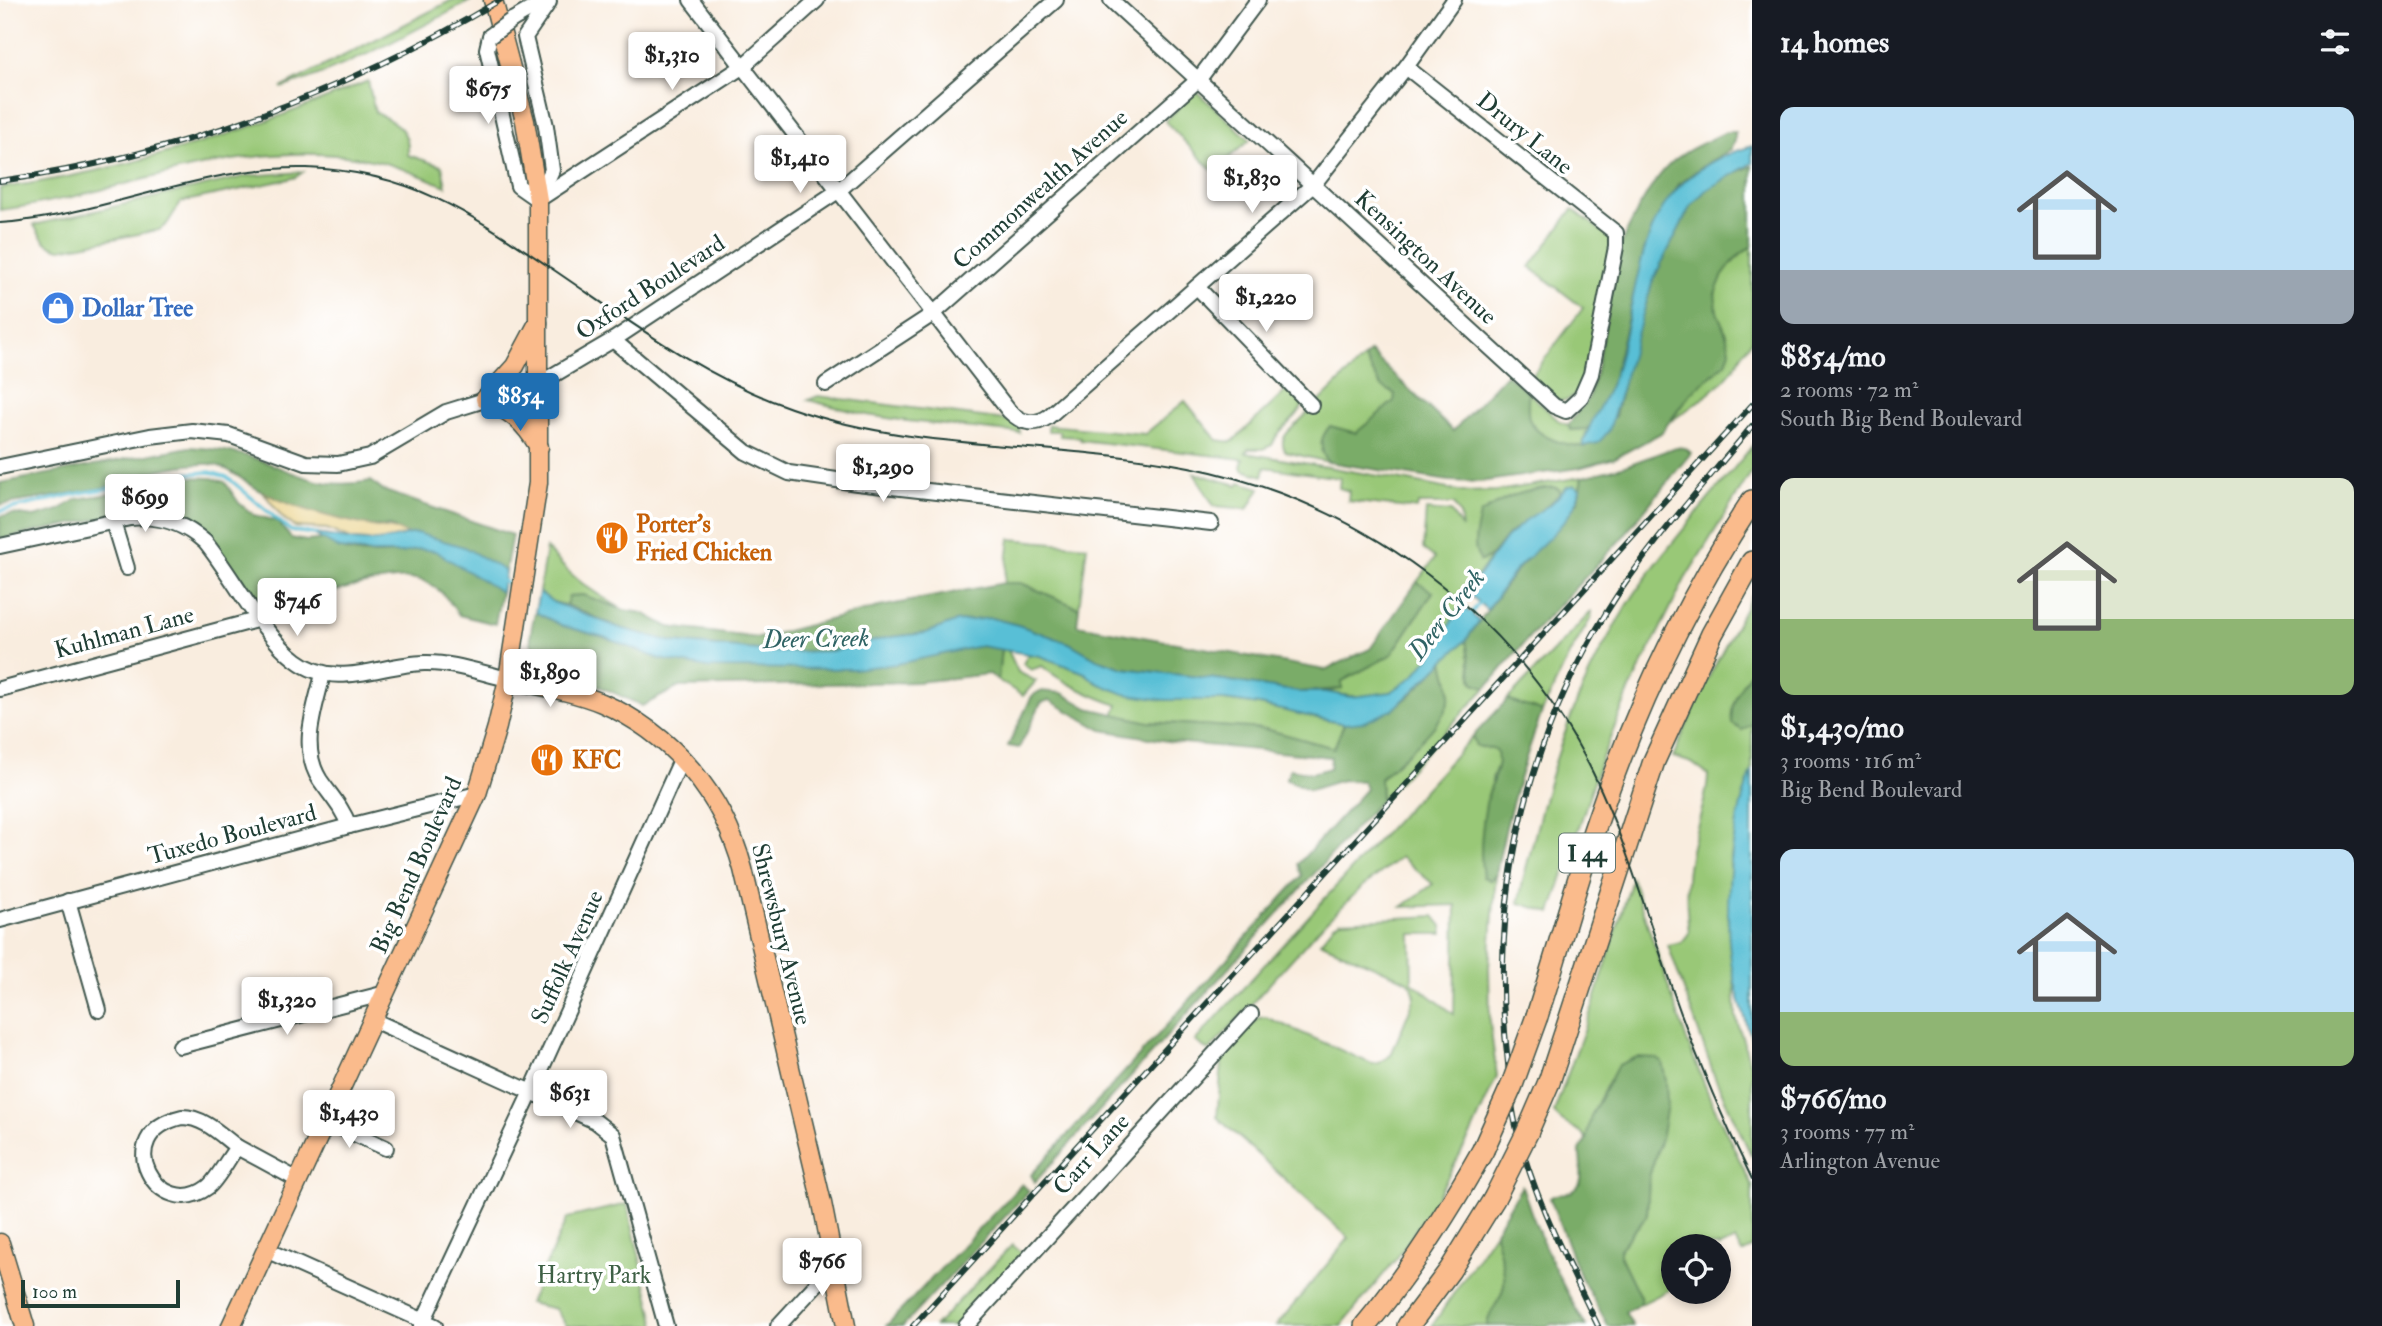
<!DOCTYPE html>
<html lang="en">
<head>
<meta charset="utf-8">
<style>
	body { margin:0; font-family:"IM FELL Double Pica",serif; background:#242831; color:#f1f3f6; height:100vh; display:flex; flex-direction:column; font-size:26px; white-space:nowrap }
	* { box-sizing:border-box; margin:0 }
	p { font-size:23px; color:#9ea1a6 }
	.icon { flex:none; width:38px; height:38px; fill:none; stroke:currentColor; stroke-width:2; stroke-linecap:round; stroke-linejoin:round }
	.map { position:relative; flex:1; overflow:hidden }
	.drawer { display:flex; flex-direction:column; background:#171b24; width:630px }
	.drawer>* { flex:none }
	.buttons { position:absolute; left:1661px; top:1234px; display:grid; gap:14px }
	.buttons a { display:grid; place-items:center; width:70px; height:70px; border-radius:50%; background:#171b24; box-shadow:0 4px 10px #0003; font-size:35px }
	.scale { position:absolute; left:21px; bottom:18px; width:159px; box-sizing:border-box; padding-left:7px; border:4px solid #1f3d34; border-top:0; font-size:19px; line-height:24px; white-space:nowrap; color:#1f3d34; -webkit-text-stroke:5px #fff; paint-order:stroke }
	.price { position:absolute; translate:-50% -60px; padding:0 16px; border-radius:7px; background:#fff; color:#222; font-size:23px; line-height:46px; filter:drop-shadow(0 2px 4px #0008) }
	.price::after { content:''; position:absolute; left:50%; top:42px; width:21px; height:16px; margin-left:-10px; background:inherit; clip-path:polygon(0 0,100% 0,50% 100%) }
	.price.selected { background:#1f6fb2; color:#fff }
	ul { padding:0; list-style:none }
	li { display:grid; align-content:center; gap:14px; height:371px; padding:0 28px }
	li span { display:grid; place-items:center; height:217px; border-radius:14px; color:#555 }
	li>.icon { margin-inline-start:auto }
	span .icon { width:126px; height:126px; fill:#fffc; stroke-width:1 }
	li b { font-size:30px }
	h2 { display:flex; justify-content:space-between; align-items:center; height:84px; padding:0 28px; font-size:30px }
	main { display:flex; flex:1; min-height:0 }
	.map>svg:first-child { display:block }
</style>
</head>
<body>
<main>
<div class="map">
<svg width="1752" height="1326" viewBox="0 0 1752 1326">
	<rect width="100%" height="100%" fill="#fff"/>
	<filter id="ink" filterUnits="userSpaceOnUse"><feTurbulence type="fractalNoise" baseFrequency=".0143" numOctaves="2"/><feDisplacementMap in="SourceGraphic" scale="14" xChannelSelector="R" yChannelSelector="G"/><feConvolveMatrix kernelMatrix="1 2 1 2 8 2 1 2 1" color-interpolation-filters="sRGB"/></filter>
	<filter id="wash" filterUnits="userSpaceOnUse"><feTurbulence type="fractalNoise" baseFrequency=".00686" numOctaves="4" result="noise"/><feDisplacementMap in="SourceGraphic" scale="28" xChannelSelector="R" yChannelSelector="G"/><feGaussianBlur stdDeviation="1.57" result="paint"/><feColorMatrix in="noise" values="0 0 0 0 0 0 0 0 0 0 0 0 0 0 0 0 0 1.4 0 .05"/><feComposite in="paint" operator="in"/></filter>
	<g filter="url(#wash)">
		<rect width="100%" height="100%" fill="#f9eddf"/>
		<g fill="#99c877" stroke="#5c8256" stroke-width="2">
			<path d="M452 0H472C410 33 349 67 281 88Z"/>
			<path d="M368 81 375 112C396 123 410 129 408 155L442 166 446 186C423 177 400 166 376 161 246 133 127 194 0 210V188C126 171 251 131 368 81Z"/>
			<path d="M1196 91 1250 140 1213 171 1165 121Z"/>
			<path d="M303 172 296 177 285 180 181 202 167 224 159 230 61 249C46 246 41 238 34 225L247 176Z"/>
			<path d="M1573 209 1608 236 1612 246C1606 274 1593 375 1578 392 1573 399 1566 401 1558 401L1531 377 1583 308 1530 267Z"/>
			<path d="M1752 246V340C1744 349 1741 358 1734 368 1719 389 1692 406 1671 421L1691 393 1726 363C1726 354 1728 344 1726 335 1725 326 1718 318 1716 309 1710 282 1732 261 1752 246Z"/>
			<path d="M1364 358 1381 386 1395 394V401L1356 433 1321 450 1328 462 1286 452C1281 444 1282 439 1288 432Z"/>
			<path d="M1287 390 1303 405C1295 423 1281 424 1272 445L1263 449H1248L1246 453 1408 481 1463 492 1497 491 1582 477 1580 489C1571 485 1567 487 1560 493L1559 489 1553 487 1481 561 1491 558C1484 567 1477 576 1472 585 1449 620 1434 674 1391 692 1371 700 1347 696 1326 692L1342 689V681L1391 655 1433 592 1417 582 1435 558 1423 549 1426 510 1451 512 1462 528 1460 515 1454 504H1418L1417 509 1348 501 1349 491 1339 488 1340 478 1265 467 1263 476 1243 470 1241 467 1243 459 1080 440V437L1060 436 1059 431H1048V425L1145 434 1185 401 1217 440 1232 442Z"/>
			<path d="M1528 392 1560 422 1568 425 1571 430 1586 429 1593 424 1586 433 1583 446C1565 447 1538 438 1529 420 1526 414 1529 400 1528 392Z"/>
			<path d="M818 396 1013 421 1019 427 1020 433 907 421 867 415 808 400Z"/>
			<path d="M1752 446V471L1685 579 1630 689 1600 763 1551 913 1519 903C1522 879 1530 855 1536 831 1559 737 1587 663 1642 583 1676 535 1716 492 1752 446Z"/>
			<path d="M1194 473 1238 485 1240 482 1260 488 1248 509 1214 506Z"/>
			<path d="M1010 539 1087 546 1079 608 1021 583H1004Z"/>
			<path d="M546 548C572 578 589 590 624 610L583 595 569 596 566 605 553 602 539 592Z"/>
			<path d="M1752 595V670L1743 683 1742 730 1752 724V771L1737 823 1730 863V900L1736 1017 1752 1071V1157L1715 1078 1668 945 1682 942 1689 933C1686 908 1685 880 1690 855 1695 828 1707 802 1708 775L1692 763 1673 757 1701 692Z"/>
			<path d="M1591 612V618L1569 655 1542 712C1531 705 1518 707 1508 699Z"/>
			<path d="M1466 640 1473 682 1486 688 1381 800 1380 779 1431 730 1450 694 1444 660Z"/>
			<path d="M1001 648 1008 650 1018 672 1036 681 1023 696 998 680Z"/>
			<path d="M1028 654 1040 656 1085 673 1097 683 1163 700H1224L1259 705 1344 724 1334 748 1265 729 1149 722 1114 715 1118 705C1096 698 1059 681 1042 666L1031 670 1023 664Z"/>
			<path d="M1473 736 1476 746 1497 750 1500 759 1492 778 1490 880 1496 875 1489 967 1490 1024 1497 1076 1472 1132 1437 1197 1397 1258 1341 1326H1276L1349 1238 1217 1117 1222 1063 1215 1056 1259 1018 1266 1017 1372 1064 1379 1063 1391 1055 1415 997 1412 986 1408 981 1320 942 1334 925 1341 921 1434 916 1442 926 1443 934H1411L1412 982 1454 1014 1456 905 1402 907 1433 884 1401 857 1361 888 1319 929 1209 1051 1195 1041Z"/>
			<path d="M1632 879 1687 1041 1710 1098 1752 1186V1248L1742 1253 1735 1240 1719 1248 1718 1246H1673V1288L1641 1304 1640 1297 1620 1256V1248L1647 1215 1649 1177 1662 1135 1609 1081 1591 1116 1586 1140C1580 1126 1561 1126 1554 1112L1594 1003Z"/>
			<path d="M627 1204 656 1326H567L555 1309 529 1303 567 1218Z"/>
			<path d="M1495 1231C1497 1249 1508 1272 1503 1289 1500 1303 1488 1311 1487 1326H1432Z"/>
			<path d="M1012 1245 1025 1255 960 1326H935Z"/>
		</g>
		<g fill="#7aac68" stroke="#4c744e" stroke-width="2">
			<path d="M1726 132H1735V141L1731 149 1700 168 1679 184 1644 250 1613 379 1593 424 1586 429 1571 430 1568 425 1589 397 1596 372 1621 244C1632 220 1650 183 1669 165 1684 150 1707 142 1726 132Z"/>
			<path d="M1752 166V246L1736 258 1722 277 1715 294 1717 311 1726 334 1730 350 1726 363 1691 393 1661 433 1615 458 1579 468 1479 482 1449 481 1328 462C1319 447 1319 439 1330 426L1356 433 1394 401 1395 394 1381 386 1364 358 1370 352 1453 431 1506 374 1528 392C1529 400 1526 414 1530 421 1540 440 1566 445 1585 447L1615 416 1632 345 1653 280 1690 207 1705 191 1730 175Z"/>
			<path d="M189 447C213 448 237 452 260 460 303 476 323 490 371 481L382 490 512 535 495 624 459 615C449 601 441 588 424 581 395 569 297 603 264 611L201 529 186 519 163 512 137 511 0 539V516L13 514 34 517 59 510 77 499 153 487 181 477 212 478 225 482 239 503 254 515 277 521 291 538 307 541 325 539C329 542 334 546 339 548 358 557 400 555 419 548L391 526C353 529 295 509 261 491 245 483 227 465 209 464 182 463 132 474 109 487L0 505V483Z"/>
			<path d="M1676 447 1685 448 1691 453 1621 539 1530 636 1486 688 1473 682 1466 640 1515 572 1561 523 1578 501 1582 477 1622 467Z"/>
			<path d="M1553 487 1559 489 1560 493C1546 511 1524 520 1508 535 1498 545 1495 557 1481 561 1470 549 1477 529 1480 514 1506 497 1522 490 1553 487Z"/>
			<path d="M1417 582 1433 592 1391 655 1342 681V689L1299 692 1224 680 1123 668 1097 659 1069 643 1018 625 991 618 955 622 926 633 891 637 832 651 780 652 673 642 620 628 566 605 569 596 583 595 624 610 643 613 669 627 759 638 879 607 1004 583H1021L1079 608 1077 625 1325 670 1370 649Z"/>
			<path d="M535 612 563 626 603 637 660 659 948 651 980 646 1001 648 998 680 989 674 918 682 679 687 642 706C622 695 544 665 534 650 527 639 533 623 535 612Z"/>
			<path d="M1444 660C1446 671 1450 683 1450 693 1450 722 1400 759 1380 778L1381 800 1035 1182 1031 1175 1302 876 1298 864 1366 789 1363 781 1342 780 1310 790 1286 779 1290 769 1312 773 1330 768 1331 757 1173 742 1102 730 1049 700 1041 703 1019 748 1008 746 1032 696 1040 691 1062 693 1088 708 1149 722 1265 729 1334 748 1344 724C1394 719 1412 694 1444 660Z"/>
			<path d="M1752 670V724L1742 730 1732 724C1729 704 1740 686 1752 670Z"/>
			<path d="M1508 699C1518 707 1531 705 1542 712 1522 766 1506 818 1496 875L1490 880 1483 877C1479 855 1482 826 1486 804 1488 786 1503 767 1496 750L1476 746 1473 736Z"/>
			<path d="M1637 1057 1656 1058 1662 1062 1666 1081 1667 1104 1662 1135 1649 1177 1647 1215 1620 1248V1256L1640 1297 1641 1304 1625 1312 1633 1326H1608L1578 1272 1550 1198C1557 1192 1563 1195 1571 1192 1588 1185 1579 1164 1580 1150L1586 1140 1591 1116 1618 1065Z"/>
			<path d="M1022 1184 1029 1191 903 1326H886Z"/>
			<path d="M1522 1186C1538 1236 1559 1281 1586 1326L1551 1324 1547 1326H1487C1488 1311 1500 1303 1503 1289 1508 1272 1497 1249 1495 1231Z"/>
		</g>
		<path fill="#eeda9e" stroke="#868c69" stroke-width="2" d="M263 492C296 509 335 519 372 526 388 530 390 526 408 534L383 541H367L353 540 327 529 295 527 283 518Z"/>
		<g fill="#59bfd6" stroke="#3c7e85" stroke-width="2">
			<path d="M1752 146V163L1705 191 1690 207 1653 280 1609 431 1598 443 1583 446C1586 427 1606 399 1613 378 1646 278 1629 180 1752 146Z"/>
			<path d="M1575 485 1580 489C1574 522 1538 546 1516 570 1505 582 1497 597 1487 610L1467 592 1471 586 1506 538 1526 520 1552 503 1567 487Z"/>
			<path d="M417 533 464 547 505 571 501 592 435 551 419 549 402 553H371L340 549 313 534C332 535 350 541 368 541 386 542 400 535 417 533Z"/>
			<path d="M539 592 553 602 620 628 673 642 780 652 832 651 891 637 926 633 955 622 991 618 1018 625 1069 643 1097 659 1123 668 1224 680 1299 692H1326L1351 697 1391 692 1415 675 1436 649 1461 604 1479 621 1466 640 1393 710 1364 722 1344 724 1259 705 1224 700H1163L1124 694 1097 683 1085 673 1040 656 980 646 897 664 854 669 708 668 660 659 604 637 563 626 535 612Z"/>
			<path d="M1752 771V1040C1746 1021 1739 1002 1735 983 1721 923 1729 828 1752 771Z"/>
		</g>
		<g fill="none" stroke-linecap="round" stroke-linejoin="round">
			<g stroke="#59bfd6" stroke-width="3.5">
				<path d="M0 511 81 493 125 486 168 475 210 472 227 477 291 531 316 534"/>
				<path d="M501 580 515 588"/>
				<path d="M1470 615 1480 602"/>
			</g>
		</g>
	</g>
	<g filter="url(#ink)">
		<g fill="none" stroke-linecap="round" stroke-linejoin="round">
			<defs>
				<g id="minor">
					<path d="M691 0 1009 411C1021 423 1034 426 1048 417L1314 184 1406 67 1454 0"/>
					<path d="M1111 0 1554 406 1566 411 1581 397 1591 374 1616 247V233L1406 67"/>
					<path d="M512 20 540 4 548 2"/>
					<path d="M490 36 487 49 518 186 538 200"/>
					<path d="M538 200 742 67 817 0"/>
					<path d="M538 200 552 170 546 126 525 37 549 2"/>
					<path d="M1197 287 1311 405"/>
					<path d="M613 340 746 452 789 473 857 483 1211 523"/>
					<path d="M826 384 933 314 1199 79 1258 0"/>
					<path d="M0 467 150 436 192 431 229 435 306 463 338 464 370 457 446 412 540 383 613 340 838 191 1056 0"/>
					<path d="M113 522 127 568"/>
					<path d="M0 546 130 518C159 515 183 522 205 542 233 576 262 635 296 660 336 691 380 664 424 663 452 662 481 673 508 679"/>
					<path d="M323 674C315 709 299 747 320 780 331 796 342 807 349 826"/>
					<path d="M0 689 260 619"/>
					<path d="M68 901 99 1010"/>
					<path d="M0 920 349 826 477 794"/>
					<path d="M373 1020 595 1121 613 1135 666 1326"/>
					<path d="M180 1046 386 993"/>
					<path d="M182 1117C204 1117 221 1135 237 1147 229 1157 217 1180 208 1187 159 1224 107 1134 182 1117Z"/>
					<path d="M326 1121 386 1148"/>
					<path d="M237 1147 298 1180"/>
					<path d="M266 1250 435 1326"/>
					<path d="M421 1326 530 1094 682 758"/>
					<path d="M778 1326 835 1264"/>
					<path d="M966 1326 1251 1014"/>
				</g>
				<g id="major">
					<path d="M538 323 515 366 485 399C512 413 523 420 539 447"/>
					<path d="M508 679C539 686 573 691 602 703 673 734 723 795 743 869L822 1203 846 1326"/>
					<path d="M0 1243 25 1326"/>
					<path d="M231 1326 477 794 497 727 508 679 538 483V200L525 121 493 0"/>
				</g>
				<g id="highway">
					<path d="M1537 1016C1558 951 1575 886 1597 822 1635 709 1687 600 1752 501"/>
					<path d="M1549 1082 1654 761 1712 634 1752 562"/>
					<path d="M1365 1326C1411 1271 1448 1212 1483 1150"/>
					<path d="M1408 1326 1450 1270 1494 1199"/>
				</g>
			</defs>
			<use href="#minor" stroke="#40574e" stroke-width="18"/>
			<use href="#major" stroke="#40574e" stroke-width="21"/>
			<use href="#highway" stroke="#40574e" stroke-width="24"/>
			<use href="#minor" stroke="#fff" stroke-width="14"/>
			<use href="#major" stroke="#fabb8c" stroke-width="18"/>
			<use href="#highway" stroke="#fabb8c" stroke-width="21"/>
			<path stroke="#1f3d34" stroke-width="2" d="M0 223C104 216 202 165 307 168 409 171 470 213 551 268 628 320 702 377 791 408 919 453 1057 441 1189 467 1362 502 1514 614 1593 773 1627 843 1648 920 1674 994 1696 1057 1722 1118 1752 1179"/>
			<defs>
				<g id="rail">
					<path d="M0 181C176 157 348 91 500 0"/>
					<path d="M913 1326 1752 405"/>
					<path d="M1598 1326C1567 1261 1533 1197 1516 1126 1511 1106 1510 1084 1508 1063 1489 906 1523 749 1606 613 1647 546 1702 487 1752 426"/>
				</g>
			</defs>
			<use href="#rail" stroke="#1f3d34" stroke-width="6"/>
			<use href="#rail" stroke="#fff" stroke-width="3.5" stroke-dasharray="10" stroke-linecap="butt"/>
			<defs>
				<path id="minor-bridge" d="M490 36 512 20"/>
				<g id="highway-bridge">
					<path d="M1483 1150 1512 1085 1537 1016"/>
					<path d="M1494 1199 1527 1133 1549 1082"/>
				</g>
			</defs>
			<use href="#minor-bridge" stroke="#40574e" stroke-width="18" stroke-linecap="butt"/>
			<use href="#highway-bridge" stroke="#40574e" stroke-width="24" stroke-linecap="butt"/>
			<use href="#minor-bridge" stroke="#fff" stroke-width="14"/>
			<use href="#highway-bridge" stroke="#fabb8c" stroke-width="21"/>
		</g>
	</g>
	<defs>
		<symbol id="shop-disc" viewBox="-11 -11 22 22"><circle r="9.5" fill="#3f7fe0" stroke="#fff"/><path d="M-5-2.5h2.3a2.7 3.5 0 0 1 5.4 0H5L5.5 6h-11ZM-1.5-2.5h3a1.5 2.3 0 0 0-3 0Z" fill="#fff"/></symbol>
		<symbol id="restaurant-disc" viewBox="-11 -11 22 22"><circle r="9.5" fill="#e8710a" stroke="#fff"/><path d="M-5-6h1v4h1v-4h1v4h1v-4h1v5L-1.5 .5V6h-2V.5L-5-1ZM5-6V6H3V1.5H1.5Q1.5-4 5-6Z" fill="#fff"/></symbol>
	</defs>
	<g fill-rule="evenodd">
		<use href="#shop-disc" x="39" y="289" width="38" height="38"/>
		<use href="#restaurant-disc" x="593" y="519" width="38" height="38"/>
		<use href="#restaurant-disc" x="528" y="741" width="38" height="38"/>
	</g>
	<g text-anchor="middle" stroke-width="7" stroke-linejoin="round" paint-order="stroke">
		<rect fill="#fff" stroke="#627771" stroke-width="2" x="1559" y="833.5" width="56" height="39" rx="5"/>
		<g font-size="23" font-weight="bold" fill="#1f3d34">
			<text x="1587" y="861">I 44</text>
		</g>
		<g font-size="24" fill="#1f3d34" stroke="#fff">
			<text transform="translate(1525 133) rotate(39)" y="8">Drury Lane</text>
			<text transform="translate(1040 189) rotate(-42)" y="8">Commonwealth Avenue</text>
			<text transform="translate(1426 257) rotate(43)" y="8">Kensington Avenue</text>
			<text transform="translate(650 287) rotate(-33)" y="8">Oxford Boulevard</text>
			<text transform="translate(124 632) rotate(-15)" y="8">Kuhlman Lane</text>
			<text transform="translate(232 834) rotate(-15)" y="8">Tuxedo Boulevard</text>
			<text transform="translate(416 865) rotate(-66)" y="8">Big Bend Boulevard</text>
			<text transform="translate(782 934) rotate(76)" y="8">Shrewsbury Avenue</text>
			<text transform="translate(567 957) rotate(-66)" y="8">Suffolk Avenue</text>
			<text transform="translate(1091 1154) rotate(-48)" y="8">Carr Lane</text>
		</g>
		<g font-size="24" font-weight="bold" fill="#366cbe" stroke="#fff" text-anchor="start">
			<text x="82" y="316">Dollar Tree</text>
		</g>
		<g font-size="24" font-weight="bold" fill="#c56008" stroke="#fff" text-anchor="start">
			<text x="636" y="532">Porter's<tspan x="636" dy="28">Fried Chicken</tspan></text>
			<text x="572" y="768">KFC</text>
		</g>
		<g font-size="24" fill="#3e6045" stroke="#fff">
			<text x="594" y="1283">Hartry Park</text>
		</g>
		<g font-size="26" font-style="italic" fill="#306465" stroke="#fff">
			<text transform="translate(1446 614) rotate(-52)" y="9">Deer Creek</text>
			<text transform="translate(816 638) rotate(-1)" y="9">Deer Creek</text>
		</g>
	</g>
</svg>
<div class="buttons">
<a><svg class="icon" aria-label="locate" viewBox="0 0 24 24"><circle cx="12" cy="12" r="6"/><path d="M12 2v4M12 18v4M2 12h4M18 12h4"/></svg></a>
</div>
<div class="scale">100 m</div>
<b class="price" style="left:672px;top:92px">$1,310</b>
<b class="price" style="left:488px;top:126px">$675</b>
<b class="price" style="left:800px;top:195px">$1,410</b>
<b class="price" style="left:1252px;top:215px">$1,830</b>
<b class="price" style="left:1266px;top:334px">$1,220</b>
<b class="price selected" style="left:520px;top:433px">$854</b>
<b class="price" style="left:883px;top:504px">$1,290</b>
<b class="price" style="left:145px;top:534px">$699</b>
<b class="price" style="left:297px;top:638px">$746</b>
<b class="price" style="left:550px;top:709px">$1,890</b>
<b class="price" style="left:287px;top:1037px">$1,320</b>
<b class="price" style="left:570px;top:1130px">$631</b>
<b class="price" style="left:349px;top:1150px">$1,430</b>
<b class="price" style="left:822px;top:1298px">$766</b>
</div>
<section class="drawer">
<h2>14 homes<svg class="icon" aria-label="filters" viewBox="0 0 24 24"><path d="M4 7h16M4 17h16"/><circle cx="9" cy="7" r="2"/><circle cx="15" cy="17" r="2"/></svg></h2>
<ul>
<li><span style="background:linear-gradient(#bfe0f5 75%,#9aa5b1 0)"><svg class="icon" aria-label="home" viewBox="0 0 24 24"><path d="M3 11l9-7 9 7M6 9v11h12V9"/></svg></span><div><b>$854/mo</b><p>2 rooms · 72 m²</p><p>South Big Bend Boulevard</p></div></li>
<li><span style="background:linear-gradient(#dfe7d0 65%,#8fb573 0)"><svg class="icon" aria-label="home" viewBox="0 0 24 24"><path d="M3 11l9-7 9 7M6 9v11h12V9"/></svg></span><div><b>$1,430/mo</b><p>3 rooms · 116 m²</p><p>Big Bend Boulevard</p></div></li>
<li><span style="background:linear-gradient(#bfe0f5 75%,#8fb573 0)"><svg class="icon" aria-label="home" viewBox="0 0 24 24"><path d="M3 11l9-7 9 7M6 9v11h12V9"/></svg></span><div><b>$766/mo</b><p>3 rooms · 77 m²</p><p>Arlington Avenue</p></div></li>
</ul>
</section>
</main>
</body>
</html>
